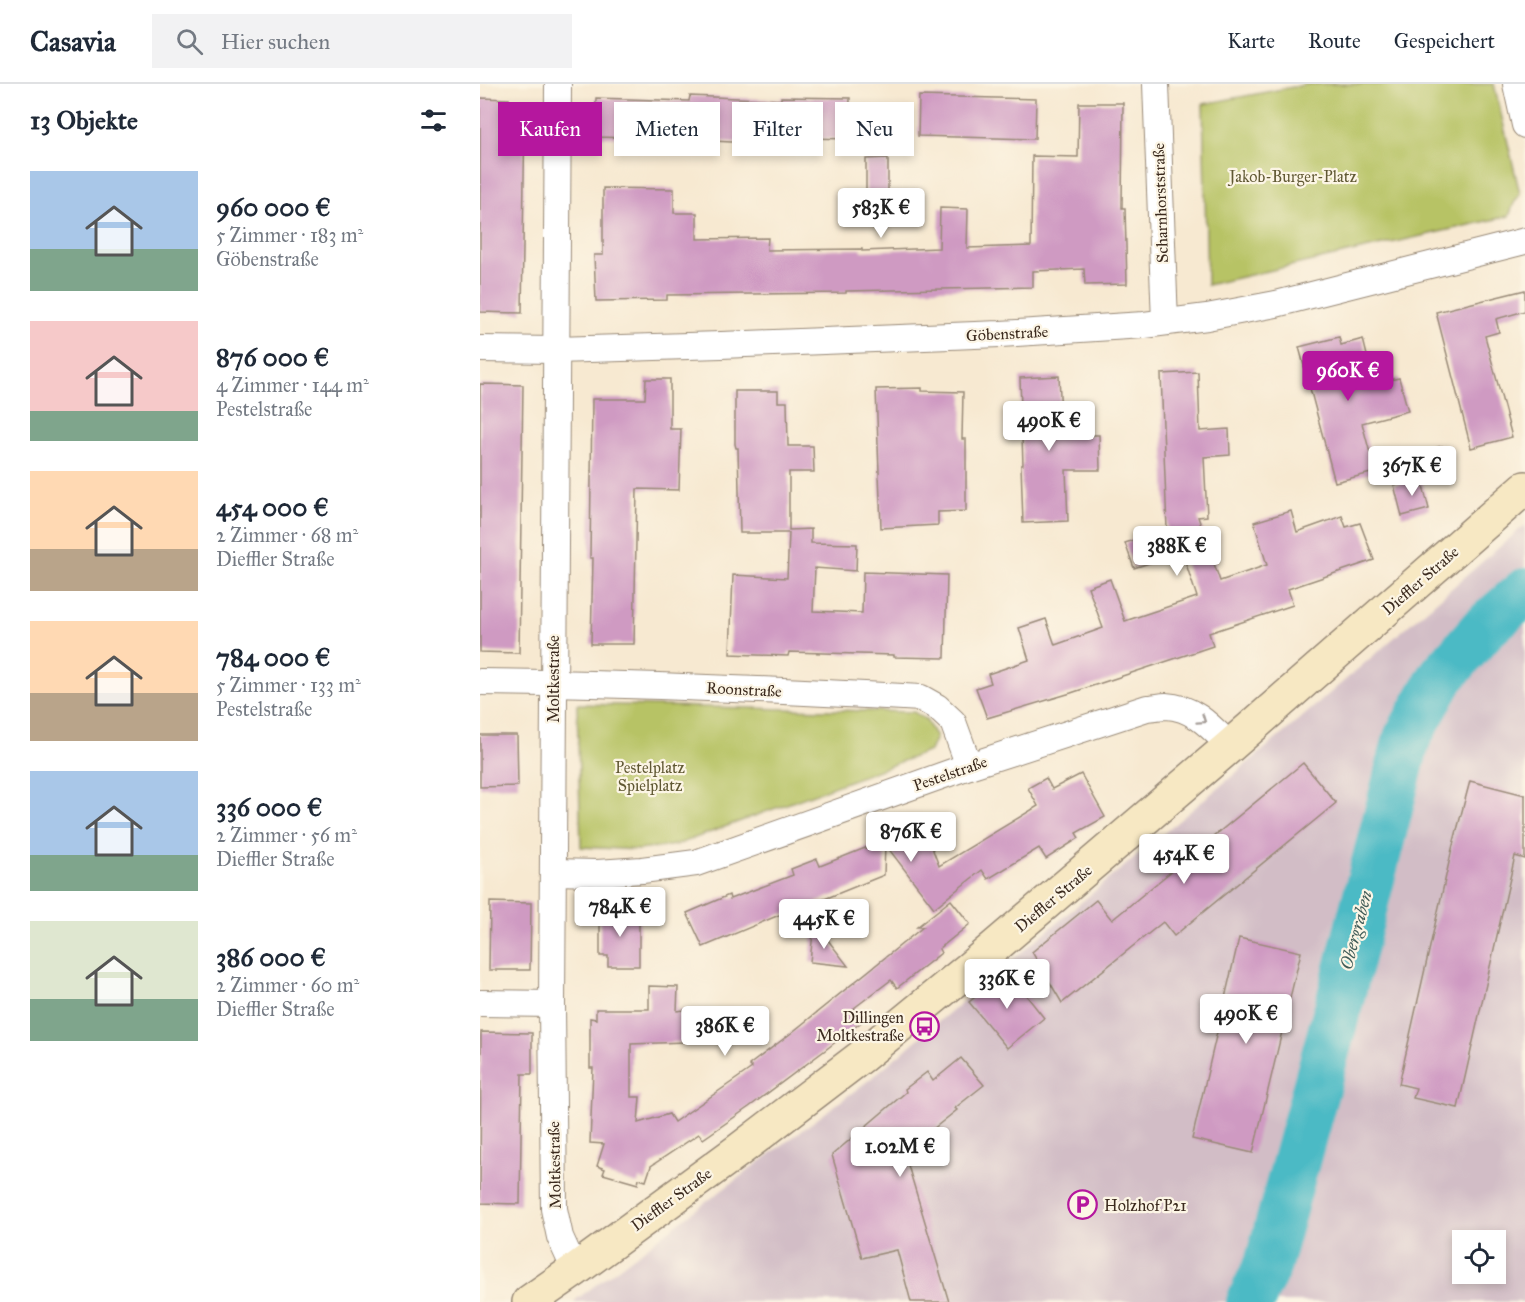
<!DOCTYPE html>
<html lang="de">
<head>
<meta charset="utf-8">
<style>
	body { margin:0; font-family:"IM FELL Great Primer",serif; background:#f2f2f3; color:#1f2937; height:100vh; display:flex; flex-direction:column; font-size:22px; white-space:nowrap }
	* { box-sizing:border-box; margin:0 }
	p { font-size:20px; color:#747a83 }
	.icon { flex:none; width:33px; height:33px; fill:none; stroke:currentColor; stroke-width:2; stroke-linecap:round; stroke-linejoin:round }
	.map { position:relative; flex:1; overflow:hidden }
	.drawer { display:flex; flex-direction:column; background:#fff; width:480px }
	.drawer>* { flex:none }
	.top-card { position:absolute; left:18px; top:18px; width:570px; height:54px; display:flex; gap:12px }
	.fabs { position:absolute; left:972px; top:1146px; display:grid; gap:12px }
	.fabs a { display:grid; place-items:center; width:54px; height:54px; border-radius:0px; background:#fff; box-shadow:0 3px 9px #0003; font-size:30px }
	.price { position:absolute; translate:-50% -51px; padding:0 14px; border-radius:6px; background:#fff; color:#222; font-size:20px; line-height:39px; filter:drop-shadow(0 2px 3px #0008) }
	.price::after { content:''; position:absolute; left:50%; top:36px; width:18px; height:14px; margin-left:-9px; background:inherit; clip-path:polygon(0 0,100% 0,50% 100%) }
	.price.current { background:#b5179e; color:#fff }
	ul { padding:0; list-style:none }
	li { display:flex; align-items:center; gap:18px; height:150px; padding:0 30px }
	li span { display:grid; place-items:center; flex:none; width:168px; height:120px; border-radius:0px; color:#555 }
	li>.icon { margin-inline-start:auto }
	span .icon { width:72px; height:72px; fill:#fffc; stroke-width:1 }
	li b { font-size:26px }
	h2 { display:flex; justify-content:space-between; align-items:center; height:72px; padding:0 30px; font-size:26px }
	.pill { padding:0 21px; border-radius:0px; background:#fff; box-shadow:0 3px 9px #0003; font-size:21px; line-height:54px }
	.pill.current { background:#b5179e; color:#fff }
	header { display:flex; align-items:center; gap:36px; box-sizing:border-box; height:84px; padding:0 30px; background:#fff; border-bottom:2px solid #e0e1e3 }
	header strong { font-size:28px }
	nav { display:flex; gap:33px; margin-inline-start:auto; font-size:21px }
	.search { width:420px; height:54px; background:#f2f2f3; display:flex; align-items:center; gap:15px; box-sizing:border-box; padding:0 21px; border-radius:0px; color:#747a83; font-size:22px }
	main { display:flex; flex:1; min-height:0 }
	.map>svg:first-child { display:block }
</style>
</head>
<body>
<header>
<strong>Casavia</strong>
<div class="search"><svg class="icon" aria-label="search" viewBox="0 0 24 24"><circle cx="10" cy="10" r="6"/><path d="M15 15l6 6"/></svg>Hier suchen</div>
<nav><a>Karte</a><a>Route</a><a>Gespeichert</a></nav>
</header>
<main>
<section class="drawer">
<h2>13 Objekte<svg class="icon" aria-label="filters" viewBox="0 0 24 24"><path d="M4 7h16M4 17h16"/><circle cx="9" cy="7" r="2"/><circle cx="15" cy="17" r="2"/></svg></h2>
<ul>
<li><span style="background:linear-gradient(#a9c7e8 65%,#7fa58c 0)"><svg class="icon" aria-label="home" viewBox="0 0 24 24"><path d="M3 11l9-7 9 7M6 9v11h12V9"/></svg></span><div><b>960 000 €</b><p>5 Zimmer · 183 m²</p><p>Göbenstraße</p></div></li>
<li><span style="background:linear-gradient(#f6c9c9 75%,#7fa58c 0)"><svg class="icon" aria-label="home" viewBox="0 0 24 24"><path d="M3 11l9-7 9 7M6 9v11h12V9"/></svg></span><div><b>876 000 €</b><p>4 Zimmer · 144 m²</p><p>Pestelstraße</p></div></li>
<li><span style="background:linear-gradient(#ffd9b3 65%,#b9a48a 0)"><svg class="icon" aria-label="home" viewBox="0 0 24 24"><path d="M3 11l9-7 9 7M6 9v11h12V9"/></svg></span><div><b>454 000 €</b><p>2 Zimmer · 68 m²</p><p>Dieffler Straße</p></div></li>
<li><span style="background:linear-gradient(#ffd9b3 60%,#b9a48a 0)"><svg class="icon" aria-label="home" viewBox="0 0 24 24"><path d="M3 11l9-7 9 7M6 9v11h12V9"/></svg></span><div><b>784 000 €</b><p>5 Zimmer · 133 m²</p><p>Pestelstraße</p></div></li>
<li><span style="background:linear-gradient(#a9c7e8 70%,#7fa58c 0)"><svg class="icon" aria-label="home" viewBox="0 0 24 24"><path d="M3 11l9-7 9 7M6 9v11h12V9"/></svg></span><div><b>336 000 €</b><p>2 Zimmer · 56 m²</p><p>Dieffler Straße</p></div></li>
<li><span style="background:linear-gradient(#dfe7d0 65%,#7fa58c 0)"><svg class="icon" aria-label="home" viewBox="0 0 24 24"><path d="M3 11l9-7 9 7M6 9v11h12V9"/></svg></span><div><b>386 000 €</b><p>2 Zimmer · 60 m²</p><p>Dieffler Straße</p></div></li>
</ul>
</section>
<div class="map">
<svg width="1045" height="1218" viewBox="0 0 1045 1218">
	<rect width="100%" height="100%" fill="#fcf5e5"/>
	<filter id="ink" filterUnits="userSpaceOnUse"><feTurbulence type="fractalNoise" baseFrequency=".0167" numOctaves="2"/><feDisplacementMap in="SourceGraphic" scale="12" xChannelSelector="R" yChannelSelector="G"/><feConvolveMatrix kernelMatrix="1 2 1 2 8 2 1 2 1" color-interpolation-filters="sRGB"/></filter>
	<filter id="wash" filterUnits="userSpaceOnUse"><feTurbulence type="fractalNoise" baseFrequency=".008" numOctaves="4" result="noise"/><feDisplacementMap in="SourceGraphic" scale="24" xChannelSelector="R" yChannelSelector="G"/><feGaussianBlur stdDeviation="1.35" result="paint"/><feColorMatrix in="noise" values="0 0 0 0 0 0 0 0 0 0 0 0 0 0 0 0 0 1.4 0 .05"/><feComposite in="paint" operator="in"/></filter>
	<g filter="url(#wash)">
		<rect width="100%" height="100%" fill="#f7e9d1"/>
		<path fill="#d2bdc6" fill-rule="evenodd" d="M1045 441V1218H93L389 996 806 647ZM982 1156H1016V1190H982Z"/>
		<g fill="#b7c365" stroke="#797642" stroke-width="1.5">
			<path d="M829 0H1014L1040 110 1034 119 1029 132 727 201 723 20Z"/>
			<path d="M97 620 434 628 446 636 456 653 450 667 196 761 159 766 101 763Z"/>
		</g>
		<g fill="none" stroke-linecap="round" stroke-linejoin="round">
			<path stroke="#4cbac5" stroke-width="48" d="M770 1218 788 1180 860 916 927 654 962 592 1003 545 1045 508"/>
		</g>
		<g id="blocks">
			<g fill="#cf9ac2">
				<path d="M210 12 301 16V13L370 14 369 55 288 53V60L196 55 115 53 116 14 209 17Z"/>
				<path d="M439 12 556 15 555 55 438 52Z"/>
				<path d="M0 14 29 15V27H45L42 229 0 228Z"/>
				<path d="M599 19H643L642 124H645L647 200 605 201 604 185 553 187V203L366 207V209L187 211V216L116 217 114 171H123V104L194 105V129H217V155L288 154 287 166 382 165V167L459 164 460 124 488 125 487 164 551 162 552 72 598 73Z"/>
				<path d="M408 74V115L386 116V75Z"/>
				<path d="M1045 206V227L1016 235 1019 248 1005 252 1032 353 991 364 956 228Z"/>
				<path d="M859 253 861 261 883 255 894 300 919 294 928 327 882 339 895 388 855 398 819 263Z"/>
				<path d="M718 288 720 347 749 345 750 371 724 373 727 432 718 433 740 497 787 481 774 438 811 427 817 448 862 432 866 443 880 439 894 476 808 505 813 521 729 549 733 562 591 609 507 634 496 604 511 599 508 590 549 576 539 544 566 535 575 561 623 544 608 503 630 495 645 537 717 513 702 468 654 484 645 459 687 445 681 290Z"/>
				<path d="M579 292 582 351H619L620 386H586L588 437 543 439 541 381H543L540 294Z"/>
				<path d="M166 295H190V345H201L199 406 157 405 154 560H111L113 474H110L112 315H165Z"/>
				<path d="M0 300 43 301 39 569 0 568Z"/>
				<path d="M442 304V307L483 308 482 355H486V427L458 428V441L401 444 396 305Z"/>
				<path d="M255 307H298V318H307L308 362H333L334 388H309V446L331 445V459L377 460 376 487 335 484 333 527 382 529 383 488 467 491 465 574 414 573V571L309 568 308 572 250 570 253 491 307 494 309 449H260L258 364H256L255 360Z"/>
				<path d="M962 362 968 385 943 391 937 369Z"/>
				<path d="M941 394 949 425 922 432 914 401Z"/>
				<path d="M0 651H37L38 702 0 703Z"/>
				<path d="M823 679 856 719 694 852 683 838 582 919 552 868 616 816 632 836Z"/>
				<path d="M601 690 625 733 596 749 599 754 566 775 559 764 508 795 502 786 454 824 405 760 404 791 305 831 304 829 223 863 207 829 249 811 250 815 313 791 311 785 337 775 340 782 403 757 401 755 443 740 459 782 558 722 548 704 566 694 572 705Z"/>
				<path d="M990 697 1045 711V775L1035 772 978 1024 933 1014 936 1004 919 1000 972 765Z"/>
				<path d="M471 816 490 840 459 865 461 869 417 904 411 896 374 924 384 936 344 967 269 1023 223 1055 219 1050 171 1082 166 1097 159 1095 158 1100 123 1090 125 1085 117 1082 124 1060 110 1059 113 984H110V934L116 935V925H169V902L198 903 197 927 204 926 205 958 151 960V1013H160L158 1039 189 1030 194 1038 272 984 269 981 310 950 443 843H437Z"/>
				<path d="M10 818 51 819 50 886H9Z"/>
				<path d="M120 828 159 829V882H128V872H120Z"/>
				<path d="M334 838 368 882 330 878Z"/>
				<path d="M759 854 821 868 773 1069 712 1055Z"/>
				<path d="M527 887 564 934 527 964 489 918Z"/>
				<path d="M1 948 52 949V990H42L40 1120 0 1119Z"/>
				<path d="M481 974 504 1001 475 1024 477 1026 424 1068 469 1218H431L417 1166 382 1174 352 1071 426 1008 425 1005 447 988 453 997Z"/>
			</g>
		</g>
	</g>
	<g filter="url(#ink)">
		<use href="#blocks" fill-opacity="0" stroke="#998a78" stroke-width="1.5"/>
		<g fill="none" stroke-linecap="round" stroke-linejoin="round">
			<defs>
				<g id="street">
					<path d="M78 0 72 920 74 1125 80 1153 95 1186"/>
					<path d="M676 0 685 238"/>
					<path d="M1036 0 1045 41"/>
					<path d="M0 265 76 266 241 261 520 250 664 241 727 233 796 220 1045 157"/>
					<path d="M0 598C147 599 294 606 441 614L457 623 473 638 489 682"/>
					<path d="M73 788 117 789 162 786 216 779 489 682 667 624C673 624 680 622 686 622 714 623 732 644 750 662"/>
					<path d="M0 919 72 920"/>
				</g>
				<path id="secondary" d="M49 1218 95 1186 259 1066 381 973 491 883 750 662 1045 404"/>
			</defs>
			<use href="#street" stroke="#998a78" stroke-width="28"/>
			<use href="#secondary" stroke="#998a78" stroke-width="36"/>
			<use href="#street" stroke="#fff" stroke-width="26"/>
			<use href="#secondary" stroke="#f7e8c3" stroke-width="33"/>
		</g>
		<defs><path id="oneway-chevron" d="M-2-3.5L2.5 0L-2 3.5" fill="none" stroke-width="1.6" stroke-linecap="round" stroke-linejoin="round" transform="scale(1.5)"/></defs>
		<use stroke="#a79f9a" href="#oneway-chevron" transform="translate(722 636) rotate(35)"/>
	</g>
	<defs>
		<symbol id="bus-ring" viewBox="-11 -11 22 22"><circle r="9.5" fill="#fcf5e5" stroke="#b5179e" stroke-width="1.5"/><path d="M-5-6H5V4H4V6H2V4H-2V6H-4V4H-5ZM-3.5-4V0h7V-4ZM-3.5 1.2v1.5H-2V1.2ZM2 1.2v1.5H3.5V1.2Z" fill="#b5179e"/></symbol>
		<symbol id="parking-ring" viewBox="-11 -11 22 22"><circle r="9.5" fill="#fcf5e5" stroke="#b5179e" stroke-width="1.5"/><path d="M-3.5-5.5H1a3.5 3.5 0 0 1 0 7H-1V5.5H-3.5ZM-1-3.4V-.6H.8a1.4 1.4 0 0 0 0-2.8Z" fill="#b5179e"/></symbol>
	</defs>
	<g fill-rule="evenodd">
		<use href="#bus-ring" x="428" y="926" width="33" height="33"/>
		<use href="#parking-ring" x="586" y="1104" width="33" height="33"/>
	</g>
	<g text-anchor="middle" stroke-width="4.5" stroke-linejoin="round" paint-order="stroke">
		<g font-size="16" fill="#605833" stroke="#fcf5e5">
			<text x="813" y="98">Jakob-Burger-Platz</text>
			<text x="170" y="689">Pestelplatz<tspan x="170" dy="18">Spielplatz</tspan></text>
		</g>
		<g font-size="16" fill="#3b2a1e" stroke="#fcf5e5">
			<text transform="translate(680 119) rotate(-92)" y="6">Scharnhorststraße</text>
			<text transform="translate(527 249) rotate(-3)" y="6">Göbenstraße</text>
			<text transform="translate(940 496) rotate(-41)" y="6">Dieffler Straße</text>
			<text transform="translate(73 595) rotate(-90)" y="6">Moltkestraße</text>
			<text transform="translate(264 605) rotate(3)" y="6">Roonstraße</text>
			<text transform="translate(470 689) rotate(-19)" y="6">Pestelstraße</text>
			<text transform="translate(573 814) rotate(-40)" y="6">Dieffler Straße</text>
			<text transform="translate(74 1081) rotate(-91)" y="6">Moltkestraße</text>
			<text transform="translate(191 1115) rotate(-36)" y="6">Dieffler Straße</text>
		</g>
		<g font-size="16" fill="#3b2a1e" stroke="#fcf5e5" text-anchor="end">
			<text x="424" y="939">Dillingen<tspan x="424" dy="18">Moltkestraße</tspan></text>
			<text x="624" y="1127" text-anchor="start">Holzhof P21</text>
		</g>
		<g font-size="18" font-style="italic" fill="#415c58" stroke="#fcf5e5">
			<text transform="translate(876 846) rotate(-75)" y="6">Obergraben</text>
		</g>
	</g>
</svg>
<div class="fabs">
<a><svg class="icon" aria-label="locate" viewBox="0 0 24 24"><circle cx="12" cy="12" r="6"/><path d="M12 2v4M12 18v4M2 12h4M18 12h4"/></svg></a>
</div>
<b class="price" style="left:401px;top:155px">583K €</b>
<b class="price current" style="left:868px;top:318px">960K €</b>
<b class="price" style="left:569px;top:368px">490K €</b>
<b class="price" style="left:932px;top:413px">367K €</b>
<b class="price" style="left:697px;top:493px">388K €</b>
<b class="price" style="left:431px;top:779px">876K €</b>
<b class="price" style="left:704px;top:801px">454K €</b>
<b class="price" style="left:140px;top:854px">784K €</b>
<b class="price" style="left:344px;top:866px">445K €</b>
<b class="price" style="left:527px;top:926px">336K €</b>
<b class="price" style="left:766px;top:961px">490K €</b>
<b class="price" style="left:245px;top:973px">386K €</b>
<b class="price" style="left:420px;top:1094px">1.02M €</b>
<div class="top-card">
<a class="pill current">Kaufen</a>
<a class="pill">Mieten</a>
<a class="pill">Filter</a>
<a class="pill">Neu</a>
</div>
</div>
</main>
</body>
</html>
